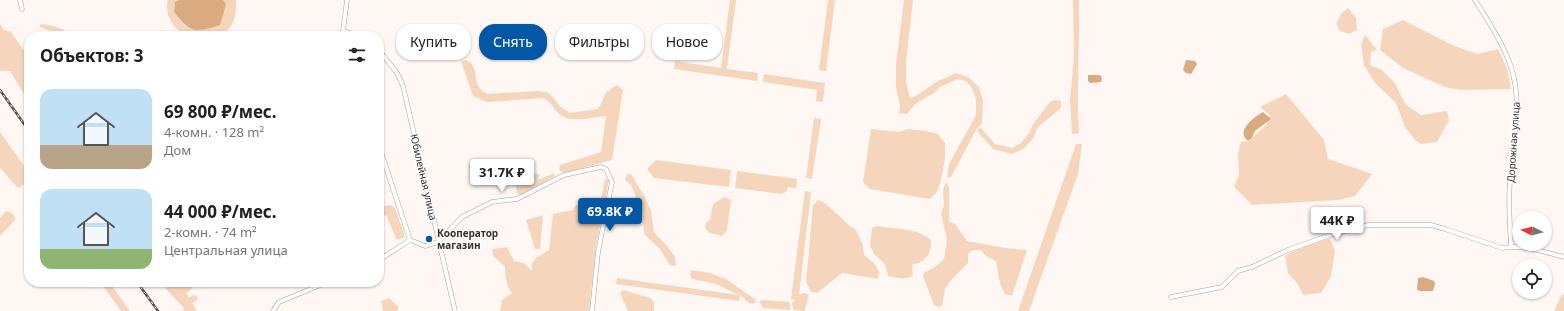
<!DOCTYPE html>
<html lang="ru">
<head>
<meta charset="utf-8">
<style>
	body { margin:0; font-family:"Noto Sans",sans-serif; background:#f6f6f6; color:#202124; height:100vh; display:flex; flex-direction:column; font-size:15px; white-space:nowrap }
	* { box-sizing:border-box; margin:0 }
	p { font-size:13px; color:#757577 }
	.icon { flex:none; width:22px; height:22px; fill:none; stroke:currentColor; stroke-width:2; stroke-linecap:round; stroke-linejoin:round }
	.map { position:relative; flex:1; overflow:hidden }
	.panel { position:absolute; left:24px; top:31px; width:360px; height:256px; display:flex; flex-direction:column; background:#fff; border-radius:16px; box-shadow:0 1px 3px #0004 }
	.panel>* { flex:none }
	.guide { position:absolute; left:396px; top:24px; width:380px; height:36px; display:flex; gap:8px }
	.needle { width:26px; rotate:276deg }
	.fabs { position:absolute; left:1512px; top:211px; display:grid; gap:8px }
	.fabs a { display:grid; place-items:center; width:40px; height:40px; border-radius:50%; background:#fff; box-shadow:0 1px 3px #0004; font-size:20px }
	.price { position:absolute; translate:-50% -34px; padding:0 9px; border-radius:4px; background:#fff; color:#222; font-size:13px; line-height:26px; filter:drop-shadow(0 1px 2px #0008) }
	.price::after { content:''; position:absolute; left:50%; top:24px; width:12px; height:9px; margin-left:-6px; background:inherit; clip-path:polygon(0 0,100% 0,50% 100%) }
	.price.selected { background:#0457a5; color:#fff }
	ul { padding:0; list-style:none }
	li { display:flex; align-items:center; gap:12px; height:100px; padding:0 16px }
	li span { display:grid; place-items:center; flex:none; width:112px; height:80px; border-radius:12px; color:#555 }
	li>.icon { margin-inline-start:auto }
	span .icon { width:48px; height:48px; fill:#fffc; stroke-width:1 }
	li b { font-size:17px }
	h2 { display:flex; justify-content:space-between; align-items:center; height:48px; padding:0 16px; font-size:17px }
	.pill { padding:0 14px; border-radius:16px; background:#fff; box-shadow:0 1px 3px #0004; font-size:14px; line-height:36px }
	.pill.selected { background:#0457a5; color:#fff }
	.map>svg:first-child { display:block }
</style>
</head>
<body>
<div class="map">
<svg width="1564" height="311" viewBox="0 0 1564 311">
	<rect width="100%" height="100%" fill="#fef7f3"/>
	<g fill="#f5d5bb">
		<path d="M168 0H179L175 2 174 12 184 25 192 29 226 4 223 0H236C237 6 236 10 235 16 230 41 205 36 185 36 173 28 164 14 168 0Z"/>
		<path d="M730 0H736L727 69 758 73 757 81 674 69 675 61 721 68Z"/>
		<path d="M828 0H835L826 71 819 70Z"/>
		<path d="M904 0H913L906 61V81L910 98 916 96 936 82 956 73 968 77 979 87 983 101 982 123 976 130 951 177 947 178 949 164 976 115V99L972 88 966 81 958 79 940 87 934 93 915 104 907 114 899 113 900 105 896 88V63Z"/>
		<path d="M1073 0H1079C1080 44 1076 89 1079 133L1072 134 1070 100 1074 57Z"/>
		<path d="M1348 8 1356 18 1357 30 1349 34 1340 31 1336 24 1341 14Z"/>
		<path d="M1403 20 1452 45 1478 54 1498 49 1507 68 1511 89 1461 90 1445 87 1403 68 1380 50 1383 29Z"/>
		<path d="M0 24 4 30 11 32 29 58V102L10 71H0Z"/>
		<path d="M42 24C52 26 64 27 71 36H65L40 27V25Z"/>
		<path d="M1365 35 1377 50 1371 52 1370 65 1382 70 1394 82 1406 105 1421 115 1447 111 1449 120 1437 142 1421 144 1415 140 1405 127 1396 103 1375 83 1364 65 1361 44Z"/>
		<path d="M466 60C483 68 468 83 487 94L537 91 546 92 551 95 560 106 570 113 597 109C604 102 602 98 607 91H610V89L617 85 623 90 612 160 564 173 559 170 560 165 601 152 606 116C592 117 571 124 559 114 553 109 552 103 544 98L487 102 473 96 461 61Z"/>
		<path d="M764 74 825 83 823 102 816 101 817 90 763 82Z"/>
		<path d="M1286 94 1324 140 1328 159 1372 174 1355 196 1338 200 1252 205 1234 187 1239 175 1238 154 1241 141 1248 142 1266 125 1270 115 1260 107Z"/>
		<path d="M1055 100 1061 101V108L1037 128 1033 139 1023 149 1012 154 993 149 977 131 979 128H981L995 144 1012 148 1021 143 1030 132 1033 124 1050 102Z"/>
		<path d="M814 118 821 119 812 179 806 178Z"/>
		<path d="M871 129 899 132 908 129 926 131 938 134 945 143V159L941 180 937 192 930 199 870 189 863 182Z"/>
		<path d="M0 132 29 173V181L18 188 0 168Z"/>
		<path d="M1076 144H1082L1078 174 1029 311H1018Z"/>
		<path d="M656 160 731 170 729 187 654 178 647 169Z"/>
		<path d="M737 171 797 179 796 188 788 187 787 191 782 194 735 188Z"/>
		<path d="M526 172 540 174 538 180 554 173 555 176 521 195 517 193 516 187Z"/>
		<path d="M627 174H631L645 197 651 211 654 232 668 247 675 257 676 264 675 266 670 265 660 249 644 234 643 213 637 202 635 194 631 185 625 180Z"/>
		<path d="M605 179 609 180 596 246 589 311H500L502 300 512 293C506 285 505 277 505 267L493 256 492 249 507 247 514 261 524 263 532 271V263L536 258 549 250 553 214 573 210 576 205 599 208Z"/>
		<path d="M946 182 949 187V221L955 224 967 241 1005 248 1027 250 1012 296 1005 294 1000 284 996 261 986 256 981 250H973L968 254V263L952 279 945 289 942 306 939 307 934 305 923 276V273L935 267 944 259 947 239 941 214 944 206 943 190Z"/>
		<path d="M805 191 811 192 799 295C802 293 804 292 809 295L805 310 804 311 793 310 792 303 795 300 791 299Z"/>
		<path d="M725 197 731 200 727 230 722 236 710 233 705 228 706 223 710 220 713 204Z"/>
		<path d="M818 200 825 203 850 226 856 230 863 245 864 255 875 264 879 272 878 279 842 273 817 293 811 292 806 282 813 205Z"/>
		<path d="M390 205 395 208 405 237 397 240 386 215 379 219V207Z"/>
		<path d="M6 211 12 213 16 219 0 236V218Z"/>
		<path d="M543 215 540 249H535L526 220Z"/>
		<path d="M877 226C893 229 919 228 931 240 932 252 926 263 913 264L912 270 913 275C906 281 897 278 888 276L885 264 874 254 870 246 872 228Z"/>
		<path d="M1330 238 1335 251 1331 276 1321 293 1303 295 1298 284 1288 273 1285 256 1293 251Z"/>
		<path d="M691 270 710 273 726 279 756 300 755 303 750 304 740 295 739 301 616 284 617 278 739 295 716 284 693 279 690 276Z"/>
		<path d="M100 282H109L130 311H121Z"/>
		<path d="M169 282H189L192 286 191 290 186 293 189 298 193 295 196 296 198 298 196 301 192 303 197 311H183L184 308 166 289 164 284Z"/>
		<path d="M623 290 650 298 654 302V311H628L620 293Z"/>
		<path d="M1562 294 1564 295V311H1554Z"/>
		<path d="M389 298 398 306V311H383L381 301Z"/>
		<path d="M764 300 790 302V310L763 308 759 301Z"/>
	</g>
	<g fill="#daaa81">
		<path d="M179 0H223L226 4 220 25C195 33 190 33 174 12L175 2Z"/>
		<path d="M1186 60 1195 61 1197 64 1191 74 1186 73 1183 70Z"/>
		<path d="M1088 75H1099L1102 77 1101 82 1090 83 1088 81Z"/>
		<path d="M1263 112 1271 119 1255 131 1252 138 1248 141C1235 131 1254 117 1263 112Z"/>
		<path d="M1423 277 1434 281 1435 284 1433 291H1420L1417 290 1418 278Z"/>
	</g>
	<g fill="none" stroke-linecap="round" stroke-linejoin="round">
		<defs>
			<g id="street">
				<path d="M20 0 22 9"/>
				<path d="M1475 0C1488 21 1503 43 1511 67 1523 102 1513 146 1510 182 1508 203 1510 225 1511 246"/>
				<path d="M343 31 359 36"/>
				<path d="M345 36 343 31 347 0"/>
				<path d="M379 50 397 73 403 86 455 311"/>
				<path d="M379 146 410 240"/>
				<path d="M410 240 425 246 438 242 462 217 492 202 517 199 564 175 601 167 606 169 612 182 598 252 592 311"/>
				<path d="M379 260 410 240"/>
				<path d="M1171 297 1222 287 1238 271 1252 267 1288 250 1333 234 1368 225H1431L1445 229 1502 248C1522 244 1544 252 1564 257"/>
				<path d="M273 311 279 302 328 282"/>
			</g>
		</defs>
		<use href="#street" stroke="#ad9f94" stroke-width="5"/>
		<use href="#street" stroke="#fff" stroke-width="4"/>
		<defs>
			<g id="rail">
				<path d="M0 90 29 131"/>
				<path d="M137 282 158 311"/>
			</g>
		</defs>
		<use href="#rail" stroke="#534d48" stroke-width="2.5"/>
		<use href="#rail" stroke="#fff" stroke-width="1" stroke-dasharray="3" stroke-linecap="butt"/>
	</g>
	<circle fill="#0457a5" stroke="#fff" stroke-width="1.5" cx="429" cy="239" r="4"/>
	<g text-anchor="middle" stroke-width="3" stroke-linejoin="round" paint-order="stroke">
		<g font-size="10" fill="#36302b" stroke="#fff">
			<text transform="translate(1513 142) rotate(-86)" y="4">Дорожная улица</text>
			<text transform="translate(424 177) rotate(77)" y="4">Юбилейная улица</text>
		</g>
		<g font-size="10" font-weight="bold" fill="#36302b" stroke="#fff" text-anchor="start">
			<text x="437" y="237">Кооператор<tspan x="437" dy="12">магазин</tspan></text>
		</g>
	</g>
</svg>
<div class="fabs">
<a><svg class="needle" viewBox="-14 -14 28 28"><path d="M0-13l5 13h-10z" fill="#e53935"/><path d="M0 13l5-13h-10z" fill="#757577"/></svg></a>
<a><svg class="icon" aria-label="locate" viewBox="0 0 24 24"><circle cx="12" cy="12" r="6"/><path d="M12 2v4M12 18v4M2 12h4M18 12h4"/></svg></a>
</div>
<b class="price" style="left:502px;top:193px">31.7K ₽</b>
<b class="price selected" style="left:610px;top:232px">69.8K ₽</b>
<b class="price" style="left:1337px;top:241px">44K ₽</b>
<div class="guide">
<a class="pill">Купить</a>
<a class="pill selected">Снять</a>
<a class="pill">Фильтры</a>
<a class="pill">Новое</a>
</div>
<section class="panel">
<h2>Объектов: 3<svg class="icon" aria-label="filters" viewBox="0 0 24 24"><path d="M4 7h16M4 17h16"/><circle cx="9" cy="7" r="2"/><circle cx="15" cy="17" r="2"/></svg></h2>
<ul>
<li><span style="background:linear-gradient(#bfe0f5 70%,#b9a48a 0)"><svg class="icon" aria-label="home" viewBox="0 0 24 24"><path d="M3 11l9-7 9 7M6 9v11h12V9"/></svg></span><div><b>69 800 ₽/мес.</b><p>4-комн. · 128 m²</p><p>Дом</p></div></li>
<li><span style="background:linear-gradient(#bfe0f5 75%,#8fb573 0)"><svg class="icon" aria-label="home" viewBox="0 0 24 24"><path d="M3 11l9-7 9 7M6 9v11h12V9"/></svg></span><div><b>44 000 ₽/мес.</b><p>2-комн. · 74 m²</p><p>Центральная улица</p></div></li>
</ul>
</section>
</div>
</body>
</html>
